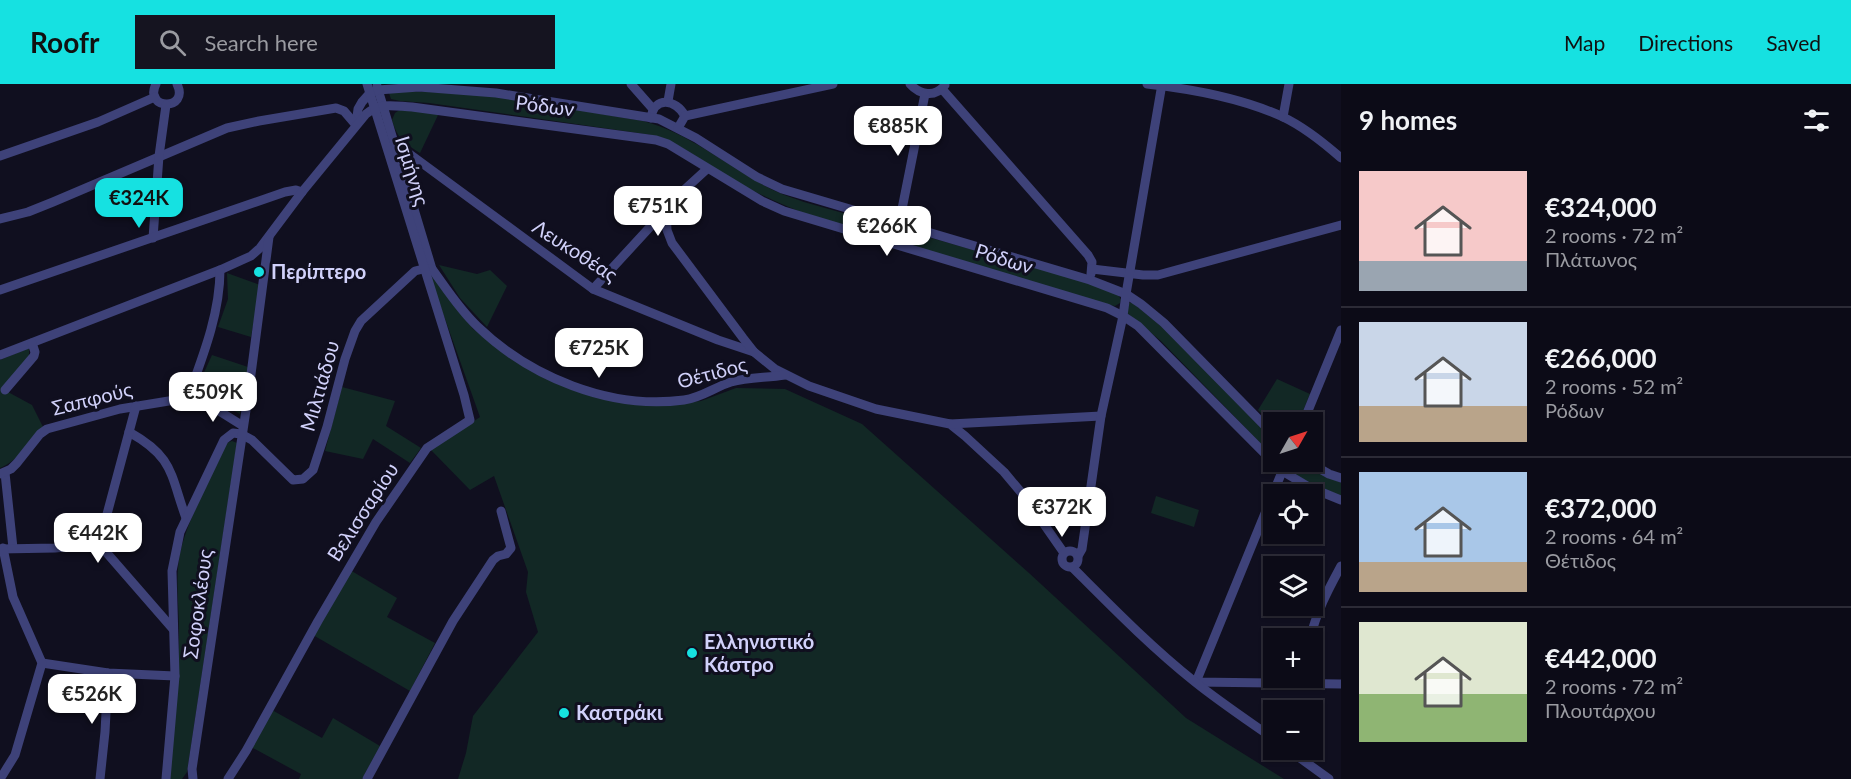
<!DOCTYPE html>
<html lang="en">
<head>
<meta charset="utf-8">
<style>
	body { margin:0; font-family:Lato,sans-serif; background:#151420; color:#f1f3f6; height:100vh; display:flex; flex-direction:column; font-size:22px; white-space:nowrap }
	* { box-sizing:border-box; margin:0 }
	p { font-size:20px; color:#9a9ba1 }
	.icon { flex:none; width:33px; height:33px; fill:none; stroke:currentColor; stroke-width:2; stroke-linecap:round; stroke-linejoin:round }
	.map { position:relative; flex:1; overflow:hidden }
	.panel { display:flex; flex-direction:column; background:#0c0b17; width:510px }
	.panel>* { flex:none }
	.needle { width:39px; rotate:51deg }
	.fabs { position:absolute; left:1263px; top:328px; display:grid; gap:12px }
	.fabs a { display:grid; place-items:center; width:60px; height:60px; border-radius:0px; background:#0c0b17; box-shadow:0 2px 4px #0004,0 0 0 2px #2c2b36; font-size:30px }
	.price { position:absolute; translate:-50% -51px; padding:0 14px; border-radius:12px; background:#fff; color:#222; font-size:20px; line-height:39px; filter:drop-shadow(0 2px 3px #0008) }
	.price::after { content:''; position:absolute; left:50%; top:36px; width:18px; height:14px; margin-left:-9px; background:inherit; clip-path:polygon(0 0,100% 0,50% 100%) }
	.price.current { background:#16e1e1; color:#111 }
	ul { padding:0; list-style:none }
	li { display:flex; align-items:center; gap:18px; height:150px; padding:0 18px }
	li+li { border-top:2px solid #2c2b36 }
	li span { display:grid; place-items:center; flex:none; width:168px; height:120px; border-radius:0px; color:#555 }
	li>.icon { margin-inline-start:auto }
	span .icon { width:72px; height:72px; fill:#fffc; stroke-width:1 }
	li b { font-size:26px }
	h2 { display:flex; justify-content:space-between; align-items:center; height:72px; padding:0 18px; font-size:26px }
	header { display:flex; align-items:center; gap:36px; box-sizing:border-box; height:84px; padding:0 30px; background:#16e1e1; color:#111 }
	header strong { font-size:28px }
	nav { display:flex; gap:33px; margin-inline-start:auto; font-size:21px }
	.search { width:420px; height:54px; background:#151420; display:flex; align-items:center; gap:15px; box-sizing:border-box; padding:0 21px; border-radius:0px; color:#9a9ba1; font-size:22px }
	main { display:flex; flex:1; min-height:0 }
	.map>svg:first-child { display:block }
</style>
</head>
<body>
<header>
<strong>Roofr</strong>
<div class="search"><svg class="icon" aria-label="search" viewBox="0 0 24 24"><circle cx="10" cy="10" r="6"/><path d="M15 15l6 6"/></svg>Search here</div>
<nav><a>Map</a><a>Directions</a><a>Saved</a></nav>
</header>
<main>
<div class="map">
<svg width="1341" height="695" viewBox="0 0 1341 695">
	<rect width="100%" height="100%" fill="#100f1f"/>
	<g fill="#122825">
		<path d="M392 7 465 9 500 13 643 37C692 50 729 84 773 106 783 111 794 114 804 118L1083 197 1118 210 1121 216 1120 219 1115 222 1110 221 812 133C787 122 761 112 737 98 709 82 683 60 652 51L429 19 400 17 391 15 389 9Z"/>
		<path d="M401 25 439 29 420 69C404 59 397 54 392 36L395 29Z"/>
		<path d="M439 181 477 190 490 186 507 202 487 243 460 214Z"/>
		<path d="M227 189 260 201 251 253 218 243 228 215Z"/>
		<path d="M434 189 473 245 557 297 658 322 701 317 736 304 785 305 862 340 1029 489 1186 634 1284 695H458L466 669 473 632 538 548 526 508 528 488 494 392 470 406 431 366 480 333 429 190Z"/>
		<path d="M1129 219H1133L1167 247 1273 355V372L1161 257 1127 229Z"/>
		<path d="M29 264V272L8 308 32 321 43 343C31 357 18 377 0 384V276Z"/>
		<path d="M212 271 248 283 240 330 196 306Z"/>
		<path d="M1277 295 1310 310 1298 339H1274L1273 341 1258 326Z"/>
		<path d="M342 303 395 317 386 342 421 364 410 379 373 355 363 375 325 367Z"/>
		<path d="M232 357 237 359 187 688 182 695H168C173 646 179 597 179 548 179 519 174 489 182 461 192 426 212 392 227 359Z"/>
		<path d="M1292 378H1299L1341 399V412L1295 392 1290 386Z"/>
		<path d="M1156 412 1199 426 1194 443 1151 429Z"/>
		<path d="M350 486 397 514 387 533 435 559 410 607 313 551Z"/>
		<path d="M272 626 322 654 333 634 380 662 362 695H299L301 690 251 663Z"/>
	</g>
	<g fill="none" stroke-linecap="round" stroke-linejoin="round">
		<g stroke="#3e4279" stroke-width="9">
			<path d="M156 0C143 26 190 27 177 0"/>
			<path d="M631 0 653 25"/>
			<path d="M910 0C920 11 935 14 945 1"/>
			<path d="M1147 0C1192 5 1242 14 1283 33 1304 43 1324 59 1341 74"/>
			<path d="M377 2 432 185"/>
			<path d="M942 5 1088 171 1092 178 1091 190"/>
			<path d="M668 17 671 0"/>
			<path d="M1283 33 1289 0"/>
			<path d="M651 34C654 12 676 15 685 32"/>
			<path d="M356 40 358 25 362 18 370 9 378 6 419 3 496 9 659 35 696 54 757 93 782 105 1090 196 1126 210 1141 220 1164 239 1274 351"/>
			<path d="M678 44 685 32 833 0"/>
			<path d="M396 60 593 205 718 256 754 268"/>
			<path d="M0 72 98 38 155 13"/>
			<path d="M666 125 667 146 672 159 743 254 754 268 775 285 809 302 876 325 950 340 965 352 1004 388 1025 413 1064 469"/>
			<path d="M0 135 28 128 53 118 227 44 259 37 336 24 344 27 356 41"/>
			<path d="M899 140 925 10"/>
			<path d="M153 154 159 72 166 21"/>
			<path d="M1092 185 1143 191H1158L1341 141"/>
			<path d="M593 205 684 106 707 85"/>
			<path d="M0 206 285 108 296 106 302 108"/>
			<path d="M0 271 220 186 251 172 260 164 302 108 366 30C381 18 393 22 412 23L656 56 668 60 762 117 784 127 1107 224 1123 232 1138 242 1282 387 1309 403 1341 416"/>
			<path d="M5 306 34 272 35 268 32 259"/>
			<path d="M188 313C203 272 220 229 220 186"/>
			<path d="M1303 339 1341 246"/>
			<path d="M950 340 1101 332"/>
			<path d="M129 348C174 373 170 390 186 434"/>
			<path d="M1286 378 1196 598 1341 600"/>
			<path d="M1308 378 1329 390 1341 394"/>
			<path d="M5 389 13 464"/>
			<path d="M0 390 11 385 17 379 40 350 47 345 120 325 193 313 200 315 243 342"/>
			<path d="M99 460 136 322"/>
			<path d="M0 465 55 464 99 460 173 545"/>
			<circle cx="1070" cy="475" r="8"/>
			<path d="M1078 472 1082 465 1101 332 1123 232 1126 210 1162 0"/>
			<path d="M1073 484C1112 523 1151 563 1195 598 1220 618 1247 636 1274 655"/>
			<path d="M1310 555C1316 529 1328 506 1341 482"/>
			<path d="M42 579 108 589 175 592"/>
			<path d="M1289 666 1329 695"/>
			<path d="M2 692 15 671 42 579 13 513 3 464"/>
			<path d="M100 695 105 648 108 589"/>
			<path d="M166 695 175 592 172 487 180 448 224 356 233 349 241 350 252 356 293 396 303 395 313 386 327 343 345 275 355 247 361 237 415 187 423 185H432C446 204 459 225 477 242 530 293 610 326 684 316 701 314 715 303 731 298 748 293 767 294 785 291"/>
			<path d="M193 695 192 685 248 313 269 153"/>
			<path d="M228 695 246 667 318 537 376 438 427 364 470 336 464 311 367 0"/>
			<path d="M367 695 453 537 493 476 498 472 506 470 511 464 501 427"/>
		</g>
	</g>
	<g fill="#16e1e1" stroke="#100f1f" stroke-width="2">
		<circle cx="259" cy="188" r="6"/>
		<circle cx="692" cy="569" r="6"/>
		<circle cx="564" cy="629" r="6"/>
	</g>
	<g text-anchor="middle" stroke-width="6" stroke-linejoin="round" paint-order="stroke">
		<g font-size="20" fill="#d1d1fa" stroke="#100f1f">
			<text transform="translate(545 22) rotate(7)" y="7">Ρόδων</text>
			<text transform="translate(412 87) rotate(73)" y="7">Ισμήνης</text>
			<text transform="translate(575 167) rotate(33)" y="7">Λευκοθέας</text>
			<text transform="translate(1004 175) rotate(17)" y="7">Ρόδων</text>
			<text transform="translate(712 289) rotate(-15)" y="7">Θέτιδος</text>
			<text transform="translate(320 302) rotate(-74)" y="7">Μιλτιάδου</text>
			<text transform="translate(92 315) rotate(-14)" y="7">Σαπφούς</text>
			<text transform="translate(363 428) rotate(-57)" y="7">Βελισσαρίου</text>
			<text transform="translate(198 520) rotate(-82)" y="7">Σοφοκλέους</text>
		</g>
		<g font-size="20" font-weight="bold" fill="#d1d1fa" stroke="#100f1f" text-anchor="start">
			<text x="271" y="195">Περίπτερο</text>
			<text x="704" y="565">Ελληνιστικό<tspan x="704" dy="23">Κάστρο</tspan></text>
			<text x="576" y="636">Καστράκι</text>
		</g>
	</g>
</svg>
<div class="fabs">
<a><svg class="needle" viewBox="-14 -14 28 28"><path d="M0-13l5 13h-10z" fill="#e53935"/><path d="M0 13l5-13h-10z" fill="#9a9ba1"/></svg></a>
<a><svg class="icon" aria-label="locate" viewBox="0 0 24 24"><circle cx="12" cy="12" r="6"/><path d="M12 2v4M12 18v4M2 12h4M18 12h4"/></svg></a>
<a><svg class="icon" aria-label="layers" viewBox="0 0 24 24"><path d="M12 4l9 5-9 5-9-5zM3 14l9 5 9-5"/></svg></a>
<a>+</a>
<a>−</a>
</div>
<b class="price" style="left:898px;top:73px">€885K</b>
<b class="price current" style="left:139px;top:145px">€324K</b>
<b class="price" style="left:658px;top:153px">€751K</b>
<b class="price" style="left:887px;top:173px">€266K</b>
<b class="price" style="left:599px;top:295px">€725K</b>
<b class="price" style="left:213px;top:339px">€509K</b>
<b class="price" style="left:1062px;top:454px">€372K</b>
<b class="price" style="left:98px;top:480px">€442K</b>
<b class="price" style="left:92px;top:641px">€526K</b>
</div>
<section class="panel">
<h2>9 homes<svg class="icon" aria-label="filters" viewBox="0 0 24 24"><path d="M4 7h16M4 17h16"/><circle cx="9" cy="7" r="2"/><circle cx="15" cy="17" r="2"/></svg></h2>
<ul>
<li><span style="background:linear-gradient(#f6c9c9 75%,#9aa5b1 0)"><svg class="icon" aria-label="home" viewBox="0 0 24 24"><path d="M3 11l9-7 9 7M6 9v11h12V9"/></svg></span><div><b>€324,000</b><p>2 rooms · 72 m²</p><p>Πλάτωνος</p></div></li>
<li><span style="background:linear-gradient(#c9d6e8 70%,#b9a48a 0)"><svg class="icon" aria-label="home" viewBox="0 0 24 24"><path d="M3 11l9-7 9 7M6 9v11h12V9"/></svg></span><div><b>€266,000</b><p>2 rooms · 52 m²</p><p>Ρόδων</p></div></li>
<li><span style="background:linear-gradient(#a9c7e8 75%,#b9a48a 0)"><svg class="icon" aria-label="home" viewBox="0 0 24 24"><path d="M3 11l9-7 9 7M6 9v11h12V9"/></svg></span><div><b>€372,000</b><p>2 rooms · 64 m²</p><p>Θέτιδος</p></div></li>
<li><span style="background:linear-gradient(#dfe7d0 60%,#8fb573 0)"><svg class="icon" aria-label="home" viewBox="0 0 24 24"><path d="M3 11l9-7 9 7M6 9v11h12V9"/></svg></span><div><b>€442,000</b><p>2 rooms · 72 m²</p><p>Πλουτάρχου</p></div></li>
</ul>
</section>
</main>
</body>
</html>
